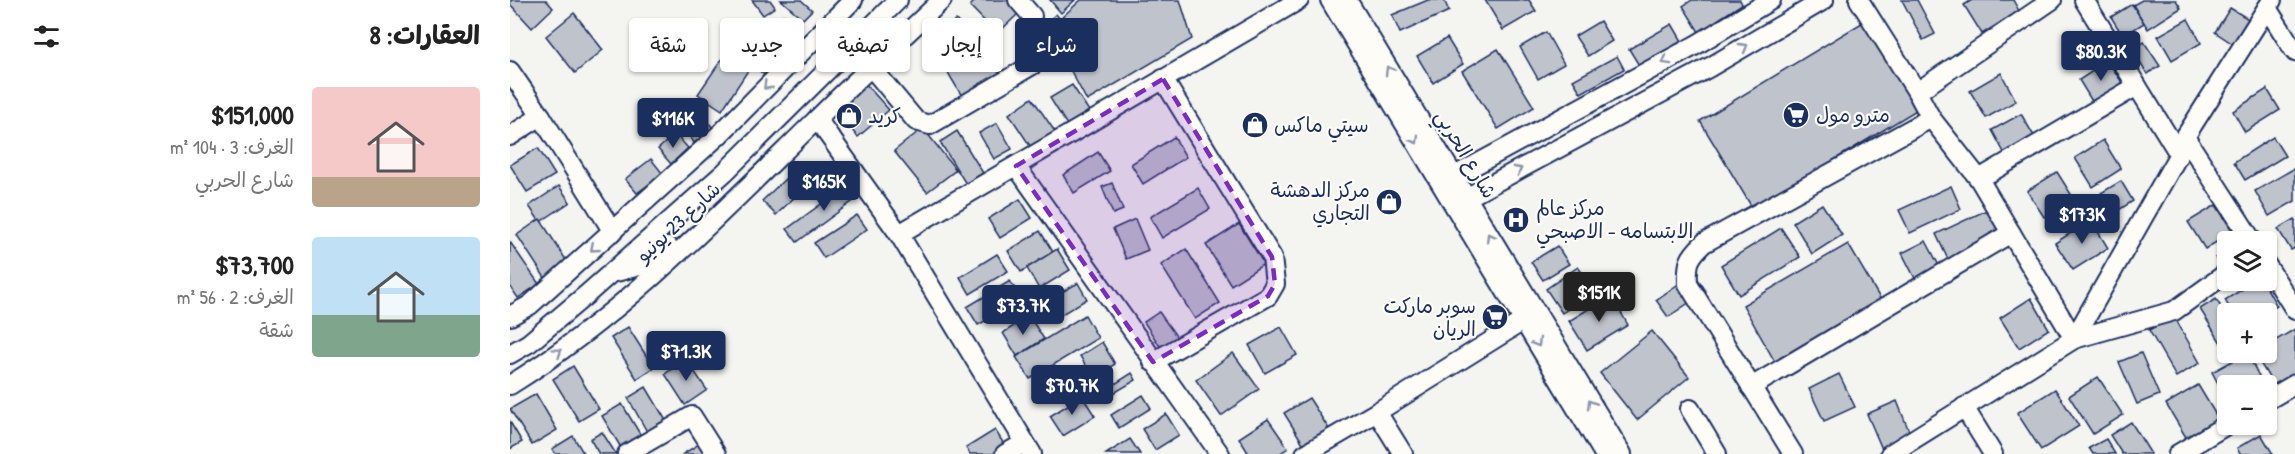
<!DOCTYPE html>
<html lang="ar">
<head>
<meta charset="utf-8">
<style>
	body { margin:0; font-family:"Patrick Hand","Playpen Sans Arabic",sans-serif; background:#f6f6f6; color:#222; direction:rtl; height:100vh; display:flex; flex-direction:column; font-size:22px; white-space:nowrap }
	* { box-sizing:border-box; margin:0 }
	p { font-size:20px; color:#767676 }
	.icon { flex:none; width:33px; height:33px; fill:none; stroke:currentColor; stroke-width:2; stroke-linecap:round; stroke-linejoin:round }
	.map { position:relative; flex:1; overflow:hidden; direction:ltr }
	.drawer { display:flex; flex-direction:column; background:#fff; width:510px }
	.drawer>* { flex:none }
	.guide { position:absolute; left:18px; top:18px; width:570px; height:54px; direction:rtl; display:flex; gap:12px }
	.fabs { position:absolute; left:1707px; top:231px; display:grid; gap:12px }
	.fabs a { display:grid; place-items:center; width:60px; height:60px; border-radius:6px; background:#fff; box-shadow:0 2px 4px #0004; font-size:30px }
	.price { position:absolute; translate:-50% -51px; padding:0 14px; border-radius:6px; background:#1b2f5e; color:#fff; font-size:20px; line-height:39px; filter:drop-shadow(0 2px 3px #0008) }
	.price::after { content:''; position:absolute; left:50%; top:36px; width:18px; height:14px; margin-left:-9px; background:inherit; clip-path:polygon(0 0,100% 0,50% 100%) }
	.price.active { background:#222; color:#fff }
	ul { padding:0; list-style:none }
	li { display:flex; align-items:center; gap:18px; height:150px; padding:0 30px }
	li span { display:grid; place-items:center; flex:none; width:168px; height:120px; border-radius:6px; color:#555 }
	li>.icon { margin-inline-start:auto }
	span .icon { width:72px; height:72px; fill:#fffc; stroke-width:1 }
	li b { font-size:26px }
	h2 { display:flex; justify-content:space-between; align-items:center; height:72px; padding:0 30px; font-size:26px }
	.pill { padding:0 21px; border-radius:6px; background:#fff; box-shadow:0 2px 4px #0004; font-size:21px; line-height:54px }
	.pill.active { background:#1b2f5e; color:#fff }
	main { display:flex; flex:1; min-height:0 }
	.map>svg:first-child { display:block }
</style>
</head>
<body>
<main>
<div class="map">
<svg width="1785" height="454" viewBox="0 0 1785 454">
	<rect width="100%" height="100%" fill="#f4f4f1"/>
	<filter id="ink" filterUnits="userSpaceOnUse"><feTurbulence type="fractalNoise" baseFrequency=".0167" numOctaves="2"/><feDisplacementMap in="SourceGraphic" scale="12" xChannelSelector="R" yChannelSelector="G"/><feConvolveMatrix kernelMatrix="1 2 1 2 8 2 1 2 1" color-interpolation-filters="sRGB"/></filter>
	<g filter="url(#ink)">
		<g fill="#bfc3cc" stroke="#1b2f5e" stroke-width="1.5">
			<path d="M1 0H36L43 8 22 28 0 4Z"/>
			<path d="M242 0H260L265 7 253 15Z"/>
			<path d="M271 0H291L302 10 293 19Z"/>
			<path d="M466 0H497L509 13 487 34 460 6Z"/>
			<path d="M540 0H565L551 13Z"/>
			<path d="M571 0H670L682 39 577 101 555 60 561 55 547 32 535 42 528 30 546 14 550 19Z"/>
			<path d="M918 0H934L939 11 890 33 882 15Z"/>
			<path d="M975 0H1019L1026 11 993 30Z"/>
			<path d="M1182 0H1230L1232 4 1189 32 1173 6Z"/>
			<path d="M1392 0H1407L1425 34 1413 40Z"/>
			<path d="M1462 0H1503L1509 11 1472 34 1454 5Z"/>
			<path d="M1632 0H1666L1671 8 1638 29 1623 5Z"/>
			<path d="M1622 4 1634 23 1613 36 1601 17Z"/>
			<path d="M1720 8 1742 21 1726 46 1705 32Z"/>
			<path d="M64 13 93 50 65 73 36 36Z"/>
			<path d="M273 15 291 35 279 45 261 25Z"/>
			<path d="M1360 18 1413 106 1243 209 1190 121Z"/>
			<path d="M1678 19 1691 43 1662 60 1648 36Z"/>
			<path d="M446 20 464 41 432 68 415 46Z"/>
			<path d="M1090 21 1102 41 1078 56 1065 36Z"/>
			<path d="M239 22 273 53 254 75 219 43Z"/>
			<path d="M1162 24 1172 41 1130 67 1119 49Z"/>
			<path d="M1036 32 1054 64 1028 79 1010 47Z"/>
			<path d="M937 38 953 64 923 83 907 56Z"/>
			<path d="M474 41 494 73 453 98 434 66Z"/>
			<path d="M1634 42 1650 66 1637 74 1622 50Z"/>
			<path d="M988 49 1024 107 988 129 952 71Z"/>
			<path d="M216 53 239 69 212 110 188 94Z"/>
			<path d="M1107 56 1114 69 1071 93 1063 80Z"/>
			<path d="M1598 61 1613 84 1583 103 1569 80Z"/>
			<path d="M1491 73 1506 101 1476 118 1460 91Z"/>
			<path d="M353 81 379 110 348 137 323 109Z"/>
			<path d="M562 85 579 111 557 125 540 98Z"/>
			<path d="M1757 89 1770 110 1735 132 1723 111Z"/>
			<path d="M522 98 550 139 526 155 499 114Z"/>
			<path d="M187 105 204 130 184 143 168 118Z"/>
			<path d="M1511 114 1527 141 1497 158 1482 130Z"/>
			<path d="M487 123 502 149 484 159 469 133Z"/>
			<path d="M413 128 446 170 417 192 384 151Z"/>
			<path d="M447 131 473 173 456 184 430 142Z"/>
			<path d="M165 134 178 148 161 164 148 149Z"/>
			<path d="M664 137 676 157 633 184 621 164Z"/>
			<path d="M1763 137 1775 156 1735 180 1724 162Z"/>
			<path d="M1593 140 1611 169 1583 187 1565 158Z"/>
			<path d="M28 148 45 175 17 192 0 165Z"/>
			<path d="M588 152 600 171 564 193 553 175Z"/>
			<path d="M141 159 153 174 127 193 115 179Z"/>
			<path d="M1785 168V201L1759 216 1745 191Z"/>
			<path d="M1547 172 1564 199 1534 217 1517 191Z"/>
			<path d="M275 179 289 193 266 215 252 201Z"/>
			<path d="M1611 181 1623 201 1604 213 1591 193Z"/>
			<path d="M340 183 350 196 287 242 277 229Z"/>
			<path d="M602 183 613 210 603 214 592 187Z"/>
			<path d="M49 186 60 202 30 222 19 206Z"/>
			<path d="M1441 186 1451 209 1400 233 1389 210Z"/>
			<path d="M688 188 700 209 652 238 640 217Z"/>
			<path d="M510 199 522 218 490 238 478 219Z"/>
			<path d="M1312 204 1332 235 1302 254 1283 222Z"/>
			<path d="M1706 205 1723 232 1695 249 1678 222Z"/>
			<path d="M1481 208 1498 243 1443 270 1426 234Z"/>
			<path d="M347 215 357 229 314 258 304 243Z"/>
			<path d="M30 219 58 263 35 278 7 235Z"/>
			<path d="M625 219 638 250 616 259 603 229Z"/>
			<path d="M1785 219V248L1781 250 1768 229Z"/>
			<path d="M1581 220 1598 248 1563 270 1545 243Z"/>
			<path d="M729 224 754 264 721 285 696 245Z"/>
			<path d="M1271 228 1290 257 1229 295 1211 265Z"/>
			<path d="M530 231 543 252 511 272 498 251Z"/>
			<path d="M1416 241 1433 273 1409 286 1392 253Z"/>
			<path d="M0 242 29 284 8 298 0 286Z"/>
			<path d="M1338 244 1371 300 1265 362 1233 305Z"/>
			<path d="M1047 246 1059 264 1033 280 1021 262Z"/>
			<path d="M547 249 560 270 529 289 517 268Z"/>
			<path d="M676 249 710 303 685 319 651 265Z"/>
			<path d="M1718 251V277L1706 258Z"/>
			<path d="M487 254 498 271 460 294 450 277Z"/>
			<path d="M1068 267 1085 291 1052 313 1036 289Z"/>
			<path d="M1184 273 1196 291 1158 317 1146 300Z"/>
			<path d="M1747 280H1752L1767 306 1754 314H1723L1715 300Z"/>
			<path d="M500 281 512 300 468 325 457 307Z"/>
			<path d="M568 283 577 299 542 320 532 303Z"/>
			<path d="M1101 295 1118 325 1077 350 1059 321Z"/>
			<path d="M1521 298 1539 329 1509 348 1490 318Z"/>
			<path d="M1706 299 1718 318 1716 351 1690 309Z"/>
			<path d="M649 312 671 343 655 354 634 322Z"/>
			<path d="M575 315 588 338 520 379 506 357Z"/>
			<path d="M519 316 534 339 507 356 493 333Z"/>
			<path d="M1664 316 1690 363 1666 377 1639 330Z"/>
			<path d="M118 327 144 368 127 379 101 338Z"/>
			<path d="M771 327 787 355 755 373 739 345Z"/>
			<path d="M1785 329V378L1766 389 1744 353 1756 352V346Z"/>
			<path d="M1142 331 1179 377 1127 420 1090 373Z"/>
			<path d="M592 342 605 364 583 378 570 356Z"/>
			<path d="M723 353 749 389 711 416 686 380Z"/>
			<path d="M1631 353 1649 395 1627 404 1609 362Z"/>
			<path d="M1737 353 1754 386H1718V402L1702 372Z"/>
			<path d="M176 359 197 390 175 405 155 374Z"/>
			<path d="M63 366 89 409 69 421 43 379Z"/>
			<path d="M622 373 626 380 604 393 600 387Z"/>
			<path d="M1329 374 1345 407 1314 421 1299 389Z"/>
			<path d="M1588 377 1613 415 1583 434 1559 396Z"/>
			<path d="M1688 385 1712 425 1680 444 1656 404Z"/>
			<path d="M136 387 158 424 139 435 118 398Z"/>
			<path d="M1545 389 1569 426 1531 450 1507 413Z"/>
			<path d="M26 394 47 430 22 445 0 409Z"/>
			<path d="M633 395 641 408 609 428 601 415Z"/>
			<path d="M572 396 585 416 553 436 540 416Z"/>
			<path d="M799 398 819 429 794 445 774 413Z"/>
			<path d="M1387 401 1401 436 1372 449 1357 414Z"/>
			<path d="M112 404 133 439 113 451 92 416Z"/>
			<path d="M656 414 669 435 645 450 632 429Z"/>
			<path d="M758 419 778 448 769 454H739L729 438Z"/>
			<path d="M0 422 12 442 0 449Z"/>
			<path d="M1621 422 1641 454H1612L1600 435Z"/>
			<path d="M485 430 499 452 496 454H460L456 448Z"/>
			<path d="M92 432 106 454H89L80 439Z"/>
			<path d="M1751 434 1763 454H1730L1727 448Z"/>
			<path d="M63 436 74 454H46L42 449Z"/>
			<path d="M620 439 630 454H596Z"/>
			<path d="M1596 439 1605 454H1583L1579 448Z"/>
			<path d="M189 444 196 454H173Z"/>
		</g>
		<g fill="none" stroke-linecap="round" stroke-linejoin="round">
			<defs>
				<g id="minor">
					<path d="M508 0 522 16"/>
					<path d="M820 0 1094 454"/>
					<path d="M837 0 1112 454"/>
					<path d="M1349 0 1407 92 1421 118 1469 179 1564 339"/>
					<path d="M1574 0 1669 154"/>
					<path d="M1757 8 1785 52"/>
					<path d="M361 67 406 121 420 125 524 64"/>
					<path d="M0 71 31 116 103 232"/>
					<path d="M1407 92 1542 0"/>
					<path d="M307 119 389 234 522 454"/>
					<path d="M0 136 31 116"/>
					<path d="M1675 137 1743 242"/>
					<path d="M506 166 710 454"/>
					<path d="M943 177 1186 45 1261 0"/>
					<path d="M1469 179 1627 86"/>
					<path d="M956 198 1200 67 1314 0"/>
					<path d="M389 234 789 0"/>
					<path d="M1756 264 1785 310"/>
					<path d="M106 272 137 264 158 247"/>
					<path d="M0 316 20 305 210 134 343 0"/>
					<path d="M1564 339 1669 154 1675 137 1762 0"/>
					<path d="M0 354 19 343 76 295 215 172 388 0"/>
					<path d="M643 362 758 296 765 284 762 257 653 79"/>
					<path d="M0 385C115 313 210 214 306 120 347 79 390 40 432 0"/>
					<path d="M1241 387 1501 233"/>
					<path d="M1756 401 1785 384"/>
					<path d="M1454 407 1483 454"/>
					<path d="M1180 409 1207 454"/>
					<path d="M867 412 893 454"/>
					<path d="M117 454 182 416 206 454"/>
					<path d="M495 454 514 443"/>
					<path d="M795 454 867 412 1013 321"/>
					<path d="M1283 454 1178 284C1177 263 1178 258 1194 243L1421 118"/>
					<path d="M1380 454 1564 339 1664 311 1718 272"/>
					<path d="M1668 454 1718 424"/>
				</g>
			</defs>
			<use href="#minor" stroke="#1b2f5e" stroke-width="22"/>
			<use href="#minor" stroke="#fdfcf7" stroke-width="18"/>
		</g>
		<defs><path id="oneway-chevron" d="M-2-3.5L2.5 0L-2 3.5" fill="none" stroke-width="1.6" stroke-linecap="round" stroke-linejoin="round" transform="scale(1.5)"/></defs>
		<g stroke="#8c96aa">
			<use href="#oneway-chevron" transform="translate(1234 47) rotate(-30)"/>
			<use href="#oneway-chevron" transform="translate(1156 61) rotate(151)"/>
			<use href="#oneway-chevron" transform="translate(879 70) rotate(-121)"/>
			<use href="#oneway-chevron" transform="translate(257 86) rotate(135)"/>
			<use href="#oneway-chevron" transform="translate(905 140) rotate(59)"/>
			<use href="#oneway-chevron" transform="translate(1008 170) rotate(-28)"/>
			<use href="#oneway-chevron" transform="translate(980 237) rotate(-121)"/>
			<use href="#oneway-chevron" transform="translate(84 248) rotate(139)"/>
			<use href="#oneway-chevron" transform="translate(1027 343) rotate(59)"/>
			<use href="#oneway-chevron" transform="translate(48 352) rotate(-35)"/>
			<use href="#oneway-chevron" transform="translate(1081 404) rotate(-121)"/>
		</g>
	</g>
	<path fill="#7b2cbf" fill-opacity="0.2" stroke="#7b2cbf" stroke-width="4.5" stroke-dasharray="12 8" stroke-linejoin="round" d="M653 79 762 257 765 284 758 296 643 362 506 166Z"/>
	<defs>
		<symbol id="supermarket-disc" viewBox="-11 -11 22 22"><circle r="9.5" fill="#1b2f5e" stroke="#fdfcf7"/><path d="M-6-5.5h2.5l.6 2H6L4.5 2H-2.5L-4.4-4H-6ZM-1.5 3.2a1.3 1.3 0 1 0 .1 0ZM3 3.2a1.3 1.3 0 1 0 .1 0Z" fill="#fff"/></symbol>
		<symbol id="shop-disc" viewBox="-11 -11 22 22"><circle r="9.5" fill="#1b2f5e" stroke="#fdfcf7"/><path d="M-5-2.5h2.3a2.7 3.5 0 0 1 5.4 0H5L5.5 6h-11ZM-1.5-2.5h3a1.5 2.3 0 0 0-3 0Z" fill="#fff"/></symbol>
		<symbol id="hospital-disc" viewBox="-11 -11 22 22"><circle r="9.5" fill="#1b2f5e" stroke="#fdfcf7"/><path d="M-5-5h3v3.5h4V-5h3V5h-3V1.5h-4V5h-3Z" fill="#fff"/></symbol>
	</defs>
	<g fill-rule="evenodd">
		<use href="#supermarket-disc" x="1271" y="100" width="30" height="30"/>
		<use href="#shop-disc" x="324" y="101" width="30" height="30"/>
		<use href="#shop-disc" x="730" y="110" width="30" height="30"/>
		<use href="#shop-disc" x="864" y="187" width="30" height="30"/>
		<use href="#hospital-disc" x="991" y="205" width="30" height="30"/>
		<use href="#supermarket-disc" x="970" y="302" width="30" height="30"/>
	</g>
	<g text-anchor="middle" stroke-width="4.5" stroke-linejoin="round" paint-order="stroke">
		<g font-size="20" fill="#1b2f5e" stroke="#fdfcf7" text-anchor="start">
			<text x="1306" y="122">مترو مول</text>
			<text x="358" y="123">كريد</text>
			<text x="764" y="132">سيتي ماكس</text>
			<text x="860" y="197" text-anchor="end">مركز الدهشة<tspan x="860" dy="23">التجاري</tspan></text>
			<text x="1026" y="215">مركز عالم<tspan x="1026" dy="23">الابتسامه - الاصبحي</tspan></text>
			<text x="966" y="313" text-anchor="end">سوبر ماركت<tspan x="966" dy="23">الريان</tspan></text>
		</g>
		<g font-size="20" fill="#1b2f5e" stroke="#fdfcf7">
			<text transform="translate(956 154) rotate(59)" y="7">شارع الحربي</text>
			<text transform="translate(168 222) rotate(-43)" y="7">شارع 23 يونيو</text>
		</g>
	</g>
</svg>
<div class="fabs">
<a><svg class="icon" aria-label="layers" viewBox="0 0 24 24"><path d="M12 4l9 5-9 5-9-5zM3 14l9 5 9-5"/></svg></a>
<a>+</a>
<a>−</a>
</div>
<b class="price" style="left:1591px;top:82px">$80.3K</b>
<b class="price" style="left:163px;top:149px">$116K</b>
<b class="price" style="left:314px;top:212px">$165K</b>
<b class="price" style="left:1572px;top:245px">$173K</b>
<b class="price active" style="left:1089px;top:323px">$151K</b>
<b class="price" style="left:513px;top:336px">$73.7K</b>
<b class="price" style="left:176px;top:382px">$71.3K</b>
<b class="price" style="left:562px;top:416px">$70.7K</b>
<div class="guide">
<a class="pill active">شراء</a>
<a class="pill">إيجار</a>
<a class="pill">تصفية</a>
<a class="pill">جديد</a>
<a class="pill">شقة</a>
</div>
</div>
<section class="drawer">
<h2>العقارات: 8<svg class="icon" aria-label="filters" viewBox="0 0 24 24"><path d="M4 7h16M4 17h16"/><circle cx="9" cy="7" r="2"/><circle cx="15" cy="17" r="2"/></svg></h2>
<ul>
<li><span style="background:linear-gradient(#f6c9c9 75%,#b9a48a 0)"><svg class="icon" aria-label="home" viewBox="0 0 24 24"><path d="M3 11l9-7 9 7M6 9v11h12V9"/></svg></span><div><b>$151,000</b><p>الغرف: 3 · 104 m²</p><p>شارع الحربي</p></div></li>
<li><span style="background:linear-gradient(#bfe0f5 65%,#7fa58c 0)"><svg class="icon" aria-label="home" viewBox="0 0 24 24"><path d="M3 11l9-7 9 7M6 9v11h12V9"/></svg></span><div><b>$73,700</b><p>الغرف: 2 · 56 m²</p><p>شقة</p></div></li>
</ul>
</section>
</main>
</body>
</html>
